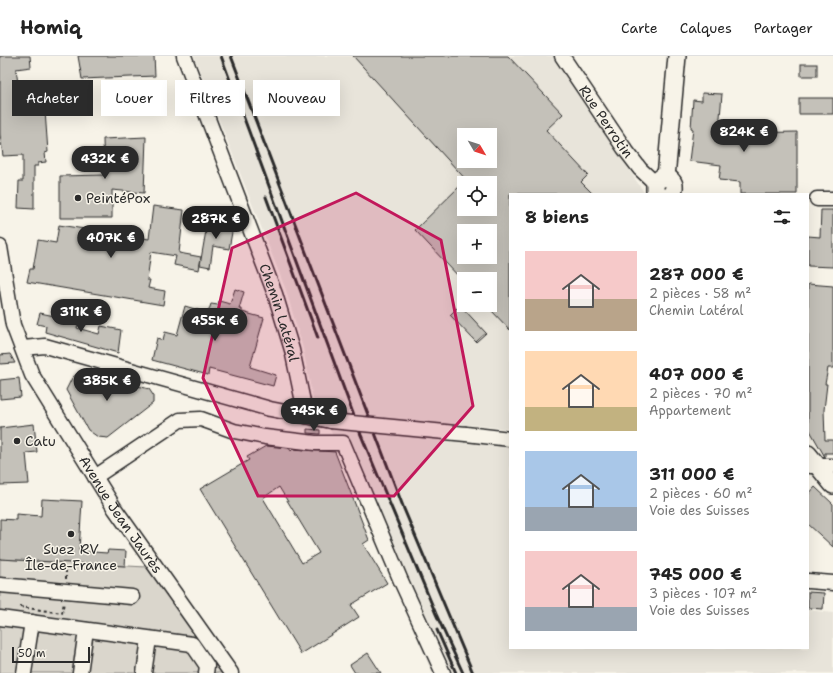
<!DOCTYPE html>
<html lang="fr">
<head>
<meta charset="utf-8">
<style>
	body { margin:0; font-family:"Shantell Sans",sans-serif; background:#f2f2f2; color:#222; height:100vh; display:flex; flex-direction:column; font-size:15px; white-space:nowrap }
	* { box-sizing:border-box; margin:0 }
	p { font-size:13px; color:#767676 }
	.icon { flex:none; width:22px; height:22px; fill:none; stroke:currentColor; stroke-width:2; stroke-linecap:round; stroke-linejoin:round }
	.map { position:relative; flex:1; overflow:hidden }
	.panel { position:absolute; left:509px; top:137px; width:300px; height:456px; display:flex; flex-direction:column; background:#fff; border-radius:0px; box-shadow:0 4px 16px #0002 }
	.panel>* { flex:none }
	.hud { position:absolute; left:12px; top:24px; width:380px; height:36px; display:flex; gap:8px }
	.needle { width:26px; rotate:129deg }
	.tools { position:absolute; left:457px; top:72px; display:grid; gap:8px }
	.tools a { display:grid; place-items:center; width:40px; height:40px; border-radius:0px; background:#fff; box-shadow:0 4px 16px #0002; font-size:20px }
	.scale { position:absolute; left:12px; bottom:10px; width:78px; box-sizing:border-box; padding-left:4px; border:2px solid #2b2b2b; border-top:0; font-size:11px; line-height:14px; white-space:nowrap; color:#2b2b2b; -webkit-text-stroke:3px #f7f3e8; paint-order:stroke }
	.price { position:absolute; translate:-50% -34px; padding:0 9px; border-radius:14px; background:#2b2b2b; color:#fff; font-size:13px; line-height:26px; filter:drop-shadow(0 1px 2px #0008) }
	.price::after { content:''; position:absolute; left:50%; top:24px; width:12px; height:9px; margin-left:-6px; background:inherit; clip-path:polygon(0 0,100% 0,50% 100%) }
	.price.on { background:#222; color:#fff }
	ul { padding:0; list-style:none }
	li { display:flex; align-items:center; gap:12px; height:100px; padding:0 16px }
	li span { display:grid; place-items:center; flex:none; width:112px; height:80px; border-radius:0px; color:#555 }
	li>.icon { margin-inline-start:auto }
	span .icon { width:48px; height:48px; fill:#fffc; stroke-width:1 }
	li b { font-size:17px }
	h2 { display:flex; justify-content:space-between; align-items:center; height:48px; padding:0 16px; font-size:17px }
	.tag { padding:0 14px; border-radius:0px; background:#fff; box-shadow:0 4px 16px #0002; font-size:14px; line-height:36px }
	.tag.on { background:#2b2b2b; color:#fff }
	header { display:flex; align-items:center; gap:24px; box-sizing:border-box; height:56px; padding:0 20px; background:#fff; border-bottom:1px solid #e0e0e0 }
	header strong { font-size:19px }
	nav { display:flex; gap:22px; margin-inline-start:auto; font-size:14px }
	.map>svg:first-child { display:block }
</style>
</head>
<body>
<header>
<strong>Homiq</strong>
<nav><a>Carte</a><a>Calques</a><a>Partager</a></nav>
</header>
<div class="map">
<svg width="833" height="617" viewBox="0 0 833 617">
	<rect width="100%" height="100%" fill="#f7f3e8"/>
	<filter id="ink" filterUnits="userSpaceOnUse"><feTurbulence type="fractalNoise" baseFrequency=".025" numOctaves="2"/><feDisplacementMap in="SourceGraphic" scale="8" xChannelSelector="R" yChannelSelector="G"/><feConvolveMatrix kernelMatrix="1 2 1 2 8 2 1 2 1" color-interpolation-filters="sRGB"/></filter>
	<g filter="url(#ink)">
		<path fill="#e8e4da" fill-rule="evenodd" d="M194 0H554L645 138H510V373L468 369 481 388 510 391V592H808V554L833 557V617H432L330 373 331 355 313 343 303 292 286 234ZM464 79H490V105H464ZM464 127H490V153H464ZM464 175H490V201H464ZM464 223H490V249H464Z"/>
		<path fill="#dad6cc" stroke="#82807c" d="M0 503 146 511 200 583 222 617H0Z"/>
		<g fill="#c4c1b9" stroke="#2b2b2b" fill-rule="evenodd">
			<path d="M0 0H30L31 11 16 13 20 42 33 40 34 56 45 55 48 96 45 97 46 106 38 107V110H34V153L18 152 19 125H23V99L3 100 0 78Z"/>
			<path d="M78 0H154L155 20 82 23Z"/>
			<path d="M353 0H508L563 58 546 74 588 119 581 126 593 138H510V274L490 253V223H461L415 174 464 126V153H490V127H469ZM464 79H490V105H464ZM464 175H490V201H464Z"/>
			<rect x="801" y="8" width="16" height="12"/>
			<path d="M702 37 722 38 718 84 740 87V77L797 76V138H740V126L719 124 721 109 689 105 693 73 691 72 693 44 702 45Z"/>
			<rect x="799" y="42" width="34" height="16"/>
			<path d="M146 81 144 137 112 134V162H60V120L104 119 103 83Z"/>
			<path d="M153 150 184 154 179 197 201 201 199 214 174 209 176 200 151 196 147 224H150L148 232 165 235 163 249 27 226 30 213H33L38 184 56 187 59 169 149 183Z"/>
			<path d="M821 154H833V211L808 210V180L820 181Z"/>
			<path d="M222 164 234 165 229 193 213 190 210 211 200 209 207 169 221 171Z"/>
			<path d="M808 228 833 230V312H828L825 328H827L824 354 825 384H833V397H825V401L808 371Z"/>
			<path d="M235 233 244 236 239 253H242V256L264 262 250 311 276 319 273 330 209 313 208 319 152 304 157 282 163 284 165 276 177 279 185 250 208 257 211 248 218 249 219 245 230 248Z"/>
			<path d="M460 249 486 277 476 286 450 259Z"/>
			<path d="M40 257 79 265 77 272 99 278 101 270 121 274 118 297 45 276 46 270 37 268Z"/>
			<path d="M10 298 15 307 0 308V299Z"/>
			<path d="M81 314 149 333 153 339V347L108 382 98 381 88 374 66 334 72 322Z"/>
			<path d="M19 322 21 341 0 343V324Z"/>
			<path d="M34 368 37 396 26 397 29 428 0 429V372Z"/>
			<path d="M307 373 320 374V378L307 377Z"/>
			<path d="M266 390 289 392 291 395 293 393 335 396 369 484 363 488 387 527 351 549 359 561 301 598 200 433 249 404 247 401ZM279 431 319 497 302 507 263 442Z"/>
			<path d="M815 431 833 448V491L808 468V439Z"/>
			<path d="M42 443 82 445 79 495 107 497 108 494 126 495 125 510 0 503V463L16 464V458L41 460Z"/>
			<path d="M808 536 824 537 823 553 808 552Z"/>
			<path d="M368 597 381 617H355L350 609Z"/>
		</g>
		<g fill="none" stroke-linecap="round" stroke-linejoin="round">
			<defs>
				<g id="minor">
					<path id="s1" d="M184 0 275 238 292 294 306 360"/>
					<path id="s2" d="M562 0 624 92 640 113 655 127"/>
					<path d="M817 143H833"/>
					<path id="s3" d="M0 191 13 269 32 319 115 453 231 617"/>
					<path d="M23 292 45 290 270 353 331 365"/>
					<path d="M466 378 510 383"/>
					<path d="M810 410H833"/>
					<path d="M95 421 180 364 201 363 234 375 265 381 315 387H343L401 525 443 617"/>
					<path d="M808 525 833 527"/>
					<path d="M0 529 132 541"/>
					<path d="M0 562 192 588 207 610 206 617"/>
					<path d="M24 617 32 566"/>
					<path d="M80 617 86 574"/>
					<path d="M144 617 149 583"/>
				</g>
				<g id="major">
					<path d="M666 121 677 0"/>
					<path d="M657 138 655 134V127L662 121 669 122C675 127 676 132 671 138"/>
					<path d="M808 398 833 429"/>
				</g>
			</defs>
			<use href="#minor" stroke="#2b2b2b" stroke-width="17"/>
			<use href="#major" stroke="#2b2b2b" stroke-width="20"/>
			<g stroke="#2b2b2b" stroke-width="2" stroke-dasharray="3 3" stroke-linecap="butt">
				<path d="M66 523V515"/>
				<path d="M20 551 62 557 64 546"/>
			</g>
			<use href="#minor" stroke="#f7f3e8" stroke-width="14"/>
			<use href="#major" stroke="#f7f3e8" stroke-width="17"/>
			<g stroke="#2b2b2b" stroke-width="3">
				<path d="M221 0 361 379 436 558 463 617"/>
				<path d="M231 0 404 453 473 617"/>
				<path d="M266 141 318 282"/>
				<path d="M437 574 456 617"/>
			</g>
			<defs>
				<path id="minor-bridge" d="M331 365 466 378"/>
			</defs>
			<use href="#minor-bridge" stroke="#2b2b2b" stroke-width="17" stroke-linecap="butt"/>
			<use href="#minor-bridge" stroke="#f7f3e8" stroke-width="14"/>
		</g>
	</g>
	<path fill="#c2185b" fill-opacity="0.2" stroke="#c2185b" stroke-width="3" stroke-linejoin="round" d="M356 137 441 184 473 350 394 440H258L203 322 232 192Z"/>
	<g fill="#2b2b2b" stroke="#f7f3e8" stroke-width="1.5">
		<circle cx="78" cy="142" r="4"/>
		<circle cx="17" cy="385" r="4"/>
		<circle cx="71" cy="478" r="4"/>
	</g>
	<g text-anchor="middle" stroke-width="3" stroke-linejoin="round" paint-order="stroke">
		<g font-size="14" fill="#2b2b2b" stroke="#f7f3e8">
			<text dy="5" stroke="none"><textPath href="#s2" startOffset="79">Rue Perrotin</textPath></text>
			<text dy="5" stroke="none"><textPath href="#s1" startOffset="274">Chemin Latéral</textPath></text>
			<text dy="5" stroke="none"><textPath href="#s3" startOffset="298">Avenue Jean Jaurès</textPath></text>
		</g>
		<g font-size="14" fill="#2b2b2b" stroke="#f7f3e8" text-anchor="start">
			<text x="86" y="147">PeintéPox</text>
			<text x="25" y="390">Catu</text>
			<text x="71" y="498" text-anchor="middle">Suez RV<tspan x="71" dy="16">Île-de-France</tspan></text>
		</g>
	</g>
</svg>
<div class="tools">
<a><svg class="needle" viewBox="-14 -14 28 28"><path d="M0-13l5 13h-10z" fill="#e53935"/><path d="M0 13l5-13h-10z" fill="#767676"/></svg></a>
<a><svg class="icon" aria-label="locate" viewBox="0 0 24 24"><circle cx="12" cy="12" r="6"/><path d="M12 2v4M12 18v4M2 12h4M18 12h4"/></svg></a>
<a>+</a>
<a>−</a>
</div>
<div class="scale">50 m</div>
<b class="price" style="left:744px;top:97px">824K €</b>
<b class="price" style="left:105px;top:124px">432K €</b>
<b class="price on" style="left:216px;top:184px">287K €</b>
<b class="price" style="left:111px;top:203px">407K €</b>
<b class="price" style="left:81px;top:277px">311K €</b>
<b class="price" style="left:215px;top:286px">455K €</b>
<b class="price" style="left:107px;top:346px">385K €</b>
<b class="price" style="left:314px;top:376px">745K €</b>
<div class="hud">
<a class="tag on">Acheter</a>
<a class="tag">Louer</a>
<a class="tag">Filtres</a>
<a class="tag">Nouveau</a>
</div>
<section class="panel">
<h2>8 biens<svg class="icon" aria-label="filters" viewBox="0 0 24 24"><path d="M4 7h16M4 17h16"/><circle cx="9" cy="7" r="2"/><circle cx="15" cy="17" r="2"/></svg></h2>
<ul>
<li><span style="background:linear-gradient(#f6c9c9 60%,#b9a48a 0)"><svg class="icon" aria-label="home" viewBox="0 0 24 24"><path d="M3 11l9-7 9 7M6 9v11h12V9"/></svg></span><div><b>287 000 €</b><p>2 pièces · 58 m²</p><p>Chemin Latéral</p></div></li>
<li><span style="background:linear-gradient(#ffd9b3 70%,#c2b280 0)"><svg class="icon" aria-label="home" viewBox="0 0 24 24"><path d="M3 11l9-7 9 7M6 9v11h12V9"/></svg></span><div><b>407 000 €</b><p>2 pièces · 70 m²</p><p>Appartement</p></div></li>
<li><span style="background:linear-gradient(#a9c7e8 70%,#9aa5b1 0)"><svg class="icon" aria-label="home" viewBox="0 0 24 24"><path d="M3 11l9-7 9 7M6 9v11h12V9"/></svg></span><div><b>311 000 €</b><p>2 pièces · 60 m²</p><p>Voie des Suisses</p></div></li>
<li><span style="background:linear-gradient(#f6c9c9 70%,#9aa5b1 0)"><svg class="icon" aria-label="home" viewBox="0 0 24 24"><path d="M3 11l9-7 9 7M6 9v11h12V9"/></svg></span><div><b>745 000 €</b><p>3 pièces · 107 m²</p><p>Voie des Suisses</p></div></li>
</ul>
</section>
</div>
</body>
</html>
